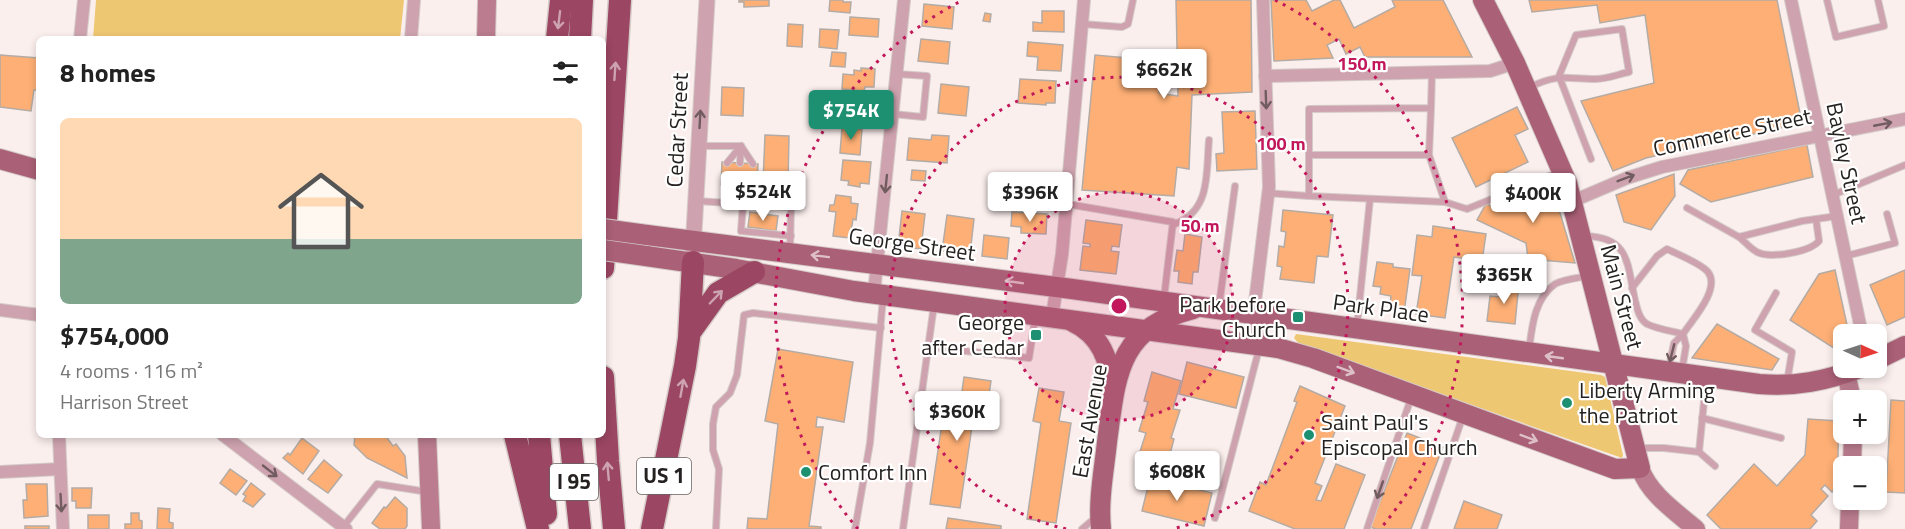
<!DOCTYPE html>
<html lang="en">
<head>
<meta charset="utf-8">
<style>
	body { margin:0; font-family:"Titillium Web",sans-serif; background:#f6f6f6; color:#222; height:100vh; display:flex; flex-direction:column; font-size:22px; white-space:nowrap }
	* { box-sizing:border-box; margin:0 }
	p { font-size:20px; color:#767676 }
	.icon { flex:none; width:33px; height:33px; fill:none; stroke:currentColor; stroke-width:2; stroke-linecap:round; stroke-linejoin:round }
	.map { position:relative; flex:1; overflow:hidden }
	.drawer { position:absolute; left:36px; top:36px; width:570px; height:402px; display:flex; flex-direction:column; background:#fff; border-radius:9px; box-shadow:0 3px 9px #0003 }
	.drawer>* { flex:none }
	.needle { width:39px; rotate:93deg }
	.controls { position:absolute; left:1833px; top:324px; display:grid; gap:12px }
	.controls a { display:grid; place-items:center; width:54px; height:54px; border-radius:9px; background:#fff; box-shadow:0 3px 9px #0003; font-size:30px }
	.price { position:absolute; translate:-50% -51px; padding:0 14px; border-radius:6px; background:#fff; color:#222; font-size:20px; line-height:39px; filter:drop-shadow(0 2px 3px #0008) }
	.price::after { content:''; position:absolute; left:50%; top:36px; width:18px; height:14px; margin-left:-9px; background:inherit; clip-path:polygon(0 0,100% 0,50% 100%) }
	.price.selected { background:#1e9072; color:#fff }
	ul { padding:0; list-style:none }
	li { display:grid; align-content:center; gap:12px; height:318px; padding:0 24px }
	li+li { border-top:2px solid #e0e0e0 }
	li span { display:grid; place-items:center; height:186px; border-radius:9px; color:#555 }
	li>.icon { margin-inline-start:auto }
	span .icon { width:108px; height:108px; fill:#fffc; stroke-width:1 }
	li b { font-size:26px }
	h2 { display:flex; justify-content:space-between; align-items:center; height:72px; padding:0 24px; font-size:26px }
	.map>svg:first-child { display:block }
</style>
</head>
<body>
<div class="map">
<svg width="1905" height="529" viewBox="0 0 1905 529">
	<rect width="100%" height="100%" fill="#fbefed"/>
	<g fill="#eec772">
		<path d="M96 0H404L400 39H93Z"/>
		<path d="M1296 334 1601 375 1605 377 1623 455 1622 458 1299 344 1294 338Z"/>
	</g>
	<g fill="#fdaf75" stroke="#b4aba4" stroke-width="1.5">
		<path d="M739 0H769V6L744 7V2H739Z"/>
		<path d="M830 0H843V2H851L850 13 829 11Z"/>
		<path d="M1176 0H1251L1252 92 1192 95 1189 169 1177 167 1174 196 1082 190 1095 55 1162 61 1159 93 1178 96Z"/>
		<path d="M1271 0H1306L1312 11 1334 0H1340L1354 28 1395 7 1392 0H1443L1472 57H1365L1360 47 1346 54 1339 39 1327 45 1333 58 1274 61Z"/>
		<path d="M1529 0H1777L1802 123 1646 158 1613 171 1581 101 1654 83 1645 15 1600 23 1597 5 1532 12Z"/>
		<path d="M924 4 954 7 952 29 922 26Z"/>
		<path d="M1042 11H1064V32L1033 31V22L1042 23Z"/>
		<path d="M985 13 991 14 990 22 983 21Z"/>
		<path d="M850 17 879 19 878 37 849 35Z"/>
		<path d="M788 24 803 25 802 47 787 46Z"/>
		<path d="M820 29 839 30 837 49 819 47Z"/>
		<path d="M921 39 950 42 948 64 918 61Z"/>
		<path d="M1028 42 1063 45 1061 71 1037 70 1038 57 1027 56Z"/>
		<path d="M832 52 846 53 845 67 830 66Z"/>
		<path d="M0 55 39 58V91L34 90 31 111 0 107Z"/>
		<path d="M861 68 875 69 874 87H865L864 91 842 89 843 74 854 75V70L861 71Z"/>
		<path d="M1020 79 1056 81 1055 103H1046V105L1018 103Z"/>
		<path d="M941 84 969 87 966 116 938 113Z"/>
		<path d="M722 87 744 88 743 116 721 115Z"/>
		<path d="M847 92 865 94V99L880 102 879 110 872 109 871 123 852 121 853 106H846Z"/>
		<path d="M1517 107 1528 129 1515 135 1528 162 1476 187 1452 138Z"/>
		<path d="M1255 111 1257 169 1217 171 1216 154 1224 153 1222 112Z"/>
		<path d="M842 128 862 129 860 155 840 153Z"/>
		<path d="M765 135 789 136 788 183 763 182Z"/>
		<path d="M932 135 949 136 947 163 907 160 909 138 931 140Z"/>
		<path d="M1807 145 1813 177 1711 202 1680 184 1688 170Z"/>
		<path d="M843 160 871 162 869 184 860 183V187L848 185 849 181 841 180Z"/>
		<path d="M722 162 758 164 757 187 721 185Z"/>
		<path d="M912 170 926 171 925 181 911 180Z"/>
		<path d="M1674 174 1675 196 1651 230 1624 222 1616 195Z"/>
		<path d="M1011 175 1047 178 1045 200H1035V202L1015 201V199L1009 198Z"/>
		<path d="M1551 183 1575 263 1528 259 1526 243 1477 220 1486 204 1492 206Z"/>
		<path d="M836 195 851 197V203L858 204 856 220 853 219 850 238 833 236 836 212 829 211 830 205H834Z"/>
		<path d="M1283 210 1333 215 1328 257 1317 256 1314 283 1280 279 1282 267 1277 266 1279 246 1284 247 1286 232 1281 231Z"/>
		<path d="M902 211 925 214 921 249 898 246Z"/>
		<path d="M750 212 778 216 776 231 748 227Z"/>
		<path d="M1012 212 1047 214 1046 234 1021 233V227L1011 226Z"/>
		<path d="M947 215 974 219 970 254 942 251Z"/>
		<path d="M1086 220 1122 225 1119 247 1112 246 1111 251 1119 252 1116 274 1080 270 1083 246 1090 247V244L1083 243Z"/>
		<path d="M1433 226 1486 234 1482 261 1454 257 1445 318 1416 314 1422 276 1412 275 1417 235 1432 237Z"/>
		<path d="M1185 234 1202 237 1198 272H1193L1192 284 1178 282 1179 271H1174L1177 250 1183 251Z"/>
		<path d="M984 235 1009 238 1007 259 982 256Z"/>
		<path d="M1377 262 1393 264V267L1410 269 1404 313 1389 311 1391 296 1380 294 1381 287 1373 286Z"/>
		<path d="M1835 270 1849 334H1844L1843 354 1790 320 1819 274Z"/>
		<path d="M1905 270V317L1887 325 1870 285Z"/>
		<path d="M1503 281 1519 283 1515 324 1487 321 1490 296 1502 297Z"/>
		<path d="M1717 324 1779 359 1772 370 1692 358Z"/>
		<path d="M778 349 853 362 844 422 817 417 816 427H823L809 526 821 527V529H747L748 518 767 519 778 424 765 421Z"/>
		<path d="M1187 362 1244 377 1236 408 1179 394Z"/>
		<path d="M1152 372 1181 381 1173 409 1180 410 1171 438 1174 439 1166 469 1137 461 1146 433 1139 431 1148 402 1144 401Z"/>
		<path d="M964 377 991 381 986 415 974 413 960 508 930 504 945 403 960 405Z"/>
		<path d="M1300 386 1345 406 1315 483 1322 486 1316 500 1321 501 1336 464 1365 475 1344 529H1295L1249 511 1260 482 1266 485 1297 402 1294 401Z"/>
		<path d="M1039 388 1064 392 1059 421 1071 423 1056 523 1027 519 1041 423 1033 421Z"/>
		<path d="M1891 400 1905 401V493L1886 492Z"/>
		<path d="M1808 419 1839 421 1837 485 1832 492 1825 485 1821 489 1828 496 1811 515 1817 521 1810 529H1721L1707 515 1754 464 1777 486 1805 455Z"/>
		<path d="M1407 433 1443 447 1411 529H1376L1370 527Z"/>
		<path d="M355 435H385L393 446 396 444 405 456 407 478 367 458 354 445Z"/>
		<path d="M302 438 319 451 303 474 283 458 288 453 290 455Z"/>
		<path d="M324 460 342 475 328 493 308 479Z"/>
		<path d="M230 469 247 481 236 495 220 483Z"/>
		<path d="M1150 478 1212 493 1204 526 1142 511Z"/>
		<path d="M251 483 265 494 253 507 243 501 246 496 243 494Z"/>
		<path d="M26 484H47L48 516 24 518 23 500H27Z"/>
		<path d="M72 488H92L91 508H76V501H72Z"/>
		<path d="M395 497 407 508V526L405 529H380L372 523 384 507 386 508Z"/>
		<path d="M1464 501 1502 515 1497 529H1454Z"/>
		<path d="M158 508 170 509 169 522 173 523V529H157Z"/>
		<path d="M131 513H139V520L142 521V529H125V524H131Z"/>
		<rect x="88" y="515" width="21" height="14"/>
		<path d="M948 518 1001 526V529H946Z"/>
		<rect x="25" y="526" width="24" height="3"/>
	</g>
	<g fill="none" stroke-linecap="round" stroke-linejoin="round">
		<defs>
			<g id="service">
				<path d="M1827 0 1836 37 1884 26 1878 0"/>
				<path d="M1082 24 1122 27 1128 24 1133 0"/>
				<path d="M1530 87C1560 73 1565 79 1596 79 1607 79 1619 74 1629 72L1622 29 1576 35 1559 76 1591 159"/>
				<path d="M1431 108 1429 155 1445 202 1309 196V109L1431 108 1432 72"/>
				<path d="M893 114 923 117 927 76 897 74"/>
				<path d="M700 146H741"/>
				<path d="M741 146 753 164"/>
				<path d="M1309 155H1429"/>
				<path d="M727 163 741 146"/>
				<path d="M740 163 741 146"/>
				<path d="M726 186 738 196 751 187"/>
				<path d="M1268 193 1309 196"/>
				<path d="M1833 195 1905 165"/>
				<path d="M697 201 791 207 790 249"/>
				<path d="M1445 202 1467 209 1559 172"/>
				<path d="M743 204 741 231 791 236"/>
				<path d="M1067 204 1173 222 1164 298"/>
				<path d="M1687 208 1739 237 1802 221 1837 216"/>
				<path d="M1175 224C1211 210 1206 174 1209 140"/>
				<path d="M1585 236C1630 237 1627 264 1635 300 1637 308 1639 319 1647 324 1657 329 1672 331 1683 334 1692 320 1721 289 1708 272 1702 264 1677 254 1667 249L1657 256 1632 288"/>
				<path d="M1739 237C1744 241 1751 249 1757 252 1770 259 1810 252 1819 241L1816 219"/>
				<path d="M1846 256 1895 243 1887 214"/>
				<path d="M1776 293 1755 330 1792 352 1787 382"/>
				<path d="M1219 306 1235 186"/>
				<path d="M1357 326 1370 199"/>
				<path d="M928 347 1029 358 1035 319"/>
				<path d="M1529 350C1532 327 1534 299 1555 284 1564 279 1578 278 1588 276"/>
				<path d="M1669 367 1674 343 1683 334 1686 346 1682 370"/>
				<path d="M1702 418 1781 438"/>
				<path d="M1640 448H1664L1699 452 1706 381"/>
				<path d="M1699 452 1715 466"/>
				<path d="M1215 518 1259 349"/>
				<path d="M343 527 377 484 428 492"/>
				<path d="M716 529 719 469 713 450V424L716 407 730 393 737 375 744 315 753 313 881 328"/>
				<path d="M855 529 870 443 883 298"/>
				<path d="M903 529 934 305"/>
				<path d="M1082 529 1095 518"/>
				<path d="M1367 529 1411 398"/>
				<path d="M1424 529 1463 416"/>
			</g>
			<g id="minor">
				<path d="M1791 0 1862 334"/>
				<path d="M80 39 84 0"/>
				<path d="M411 39 414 0"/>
				<path d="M1265 76 1490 71 1515 63"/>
				<path d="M1573 201 1627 178 1662 167 1905 119"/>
				<path d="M874 293 904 0"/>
				<path d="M0 310 39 315"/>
				<path d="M1052 317 1062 254 1084 0"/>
				<path d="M1260 345 1255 323V302L1269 187 1263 0"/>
				<path d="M59 435 63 529"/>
				<path d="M223 435 346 529"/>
				<path d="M0 472 60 469"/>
			</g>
			<path id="tertiary" d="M693 250 707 0"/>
			<g id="secondary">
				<path d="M486 39 487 0"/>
				<path d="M1846 373 1852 400"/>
				<path d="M427 435 431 529"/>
				<path d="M1852 466 1853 434"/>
				<path d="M1640 468C1649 494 1676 512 1696 529"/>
				<path d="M1849 529 1850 500"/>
			</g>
			<g id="primary">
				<path d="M0 159 39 170"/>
				<path d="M647 235 1072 289 1759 384C1795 387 1826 381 1860 368"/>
				<path d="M646 256 736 269 854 291 1278 348 1313 358 1615 469 1640 468 1567 183 1515 63 1483 0"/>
				<path d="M1073 322C1101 335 1109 360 1113 388"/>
				<path d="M1876 360 1905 346"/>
				<path d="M1101 529C1098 500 1104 471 1107 442 1116 376 1117 328 1193 309"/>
			</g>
			<g id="motorway">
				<path d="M557 39 561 0"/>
				<path d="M580 39 582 0"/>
				<path d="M603 268 620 0"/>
				<path d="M690 332 718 293 754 272"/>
				<path d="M603 377 608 461 614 529"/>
				<path d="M515 435 538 529"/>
				<path d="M539 435 546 514"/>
				<path d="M570 435 580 529"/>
				<path d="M652 529 685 366 689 338 693 262"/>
			</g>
		</defs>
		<use href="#service" stroke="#d4cac8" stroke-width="8"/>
		<use href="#minor" stroke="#d4cac8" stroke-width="14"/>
		<use href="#tertiary" stroke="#d4cac8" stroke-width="17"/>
		<use href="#secondary" stroke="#d4cac8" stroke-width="20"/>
		<use href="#primary" stroke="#d4cac8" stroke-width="22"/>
		<use href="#motorway" stroke="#d4cac8" stroke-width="25"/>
		<use href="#service" stroke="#cea3af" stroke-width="6"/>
		<use href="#minor" stroke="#cea3af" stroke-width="12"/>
		<use href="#tertiary" stroke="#cea3af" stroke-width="15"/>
		<use href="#secondary" stroke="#ba7c8e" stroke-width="18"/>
		<use href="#primary" stroke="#aa6077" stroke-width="20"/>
		<use href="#motorway" stroke="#9b4663" stroke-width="22"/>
		<defs>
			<g id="primary-bridge">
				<path d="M603 229 647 235"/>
				<path d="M603 250 646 256"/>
			</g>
		</defs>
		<use href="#primary-bridge" stroke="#d4cac8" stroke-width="22" stroke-linecap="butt"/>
		<use href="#primary-bridge" stroke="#aa6077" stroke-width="20"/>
	</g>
	<defs><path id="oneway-shaft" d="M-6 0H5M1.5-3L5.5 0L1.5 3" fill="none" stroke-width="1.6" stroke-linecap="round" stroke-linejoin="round" transform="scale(1.5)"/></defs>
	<g stroke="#cda2b1">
		<use href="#oneway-shaft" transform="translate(559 20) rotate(97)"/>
		<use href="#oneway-shaft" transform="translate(615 71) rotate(-86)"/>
		<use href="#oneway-shaft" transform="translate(716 297) rotate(-46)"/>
		<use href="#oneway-shaft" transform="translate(682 388) rotate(-80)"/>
		<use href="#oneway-shaft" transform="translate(608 471) rotate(-95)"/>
	</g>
	<g stroke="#715c60">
		<use href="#oneway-shaft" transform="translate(1266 100) rotate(88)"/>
		<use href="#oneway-shaft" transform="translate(700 119) rotate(-87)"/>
		<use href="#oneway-shaft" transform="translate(1883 124) rotate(-11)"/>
		<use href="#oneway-shaft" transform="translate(1626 178) rotate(-21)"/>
		<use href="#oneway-shaft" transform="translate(886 184) rotate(96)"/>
		<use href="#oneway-shaft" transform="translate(1672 353) rotate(104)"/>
		<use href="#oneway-shaft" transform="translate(270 471) rotate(38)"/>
		<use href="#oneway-shaft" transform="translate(1380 490) rotate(109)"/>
		<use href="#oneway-shaft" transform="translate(61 503) rotate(87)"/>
	</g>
	<g stroke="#ddbfc9">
		<use href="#oneway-shaft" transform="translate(820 256) rotate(-173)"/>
		<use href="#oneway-shaft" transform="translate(1014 282) rotate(-172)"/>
		<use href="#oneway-shaft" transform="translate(1554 357) rotate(-172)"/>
		<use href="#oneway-shaft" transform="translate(1346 370) rotate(20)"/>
		<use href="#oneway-shaft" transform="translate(1529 438) rotate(20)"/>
	</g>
	<circle cx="1119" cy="306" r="114" fill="#c2185b" fill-opacity=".12"/>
	<g fill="none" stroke="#c2185b" stroke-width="3" stroke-dasharray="3 6">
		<circle cx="1119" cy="306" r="114"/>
		<path d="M1066 529A229 229 0 1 1 1172 529"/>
		<path d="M858 529A343 343 0 0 1 963 0M1275 0A343 343 0 0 1 1380 529"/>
	</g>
	<g fill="#1e9072" stroke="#fff" stroke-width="2">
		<rect x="1292" y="311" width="12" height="12" rx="3"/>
		<rect x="1030" y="329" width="12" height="12" rx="3"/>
		<circle cx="1567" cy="403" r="6"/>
		<circle cx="1309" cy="435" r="6"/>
		<circle cx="806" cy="472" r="6"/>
	</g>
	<g text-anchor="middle" stroke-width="4.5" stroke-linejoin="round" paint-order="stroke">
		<g fill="#fff" stroke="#666463" stroke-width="1.5">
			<rect x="637" y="458" width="54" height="36" rx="4.5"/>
			<rect x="550" y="464" width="48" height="36" rx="4.5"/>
		</g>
		<g font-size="21" font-weight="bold" fill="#252120">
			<text x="664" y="483">US 1</text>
			<text x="574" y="489">I 95</text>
		</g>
		<g font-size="22" fill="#252120" stroke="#fff">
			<text transform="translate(677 130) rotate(-87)" y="8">Cedar Street</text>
			<text transform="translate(1732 132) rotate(-12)" y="8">Commerce Street</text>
			<text transform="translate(1847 163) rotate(78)" y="8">Bayley Street</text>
			<text transform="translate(912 244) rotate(8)" y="8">George Street</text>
			<text transform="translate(1622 297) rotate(75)" y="8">Main Street</text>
			<text transform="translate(1381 308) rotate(8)" y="8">Park Place</text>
			<text transform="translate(1089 421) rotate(-80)" y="8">East Avenue</text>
		</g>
		<g font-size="22" fill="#252120" stroke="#fff" text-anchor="start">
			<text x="1286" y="312" text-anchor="end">Park before<tspan x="1286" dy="25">Church</tspan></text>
			<text x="1024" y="330" text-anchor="end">George<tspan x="1024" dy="25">after Cedar</tspan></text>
			<text x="1579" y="398">Liberty Arming<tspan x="1579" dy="25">the Patriot</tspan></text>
			<text x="1321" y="430">Saint Paul's<tspan x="1321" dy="25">Episcopal Church</tspan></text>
			<text x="818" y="480">Comfort Inn</text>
		</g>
	</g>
	<circle cx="1119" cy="306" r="9" fill="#c2185b" stroke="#fff" stroke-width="3"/>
	<g font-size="18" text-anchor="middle" font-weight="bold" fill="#c2185b" stroke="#fff" stroke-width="4.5" stroke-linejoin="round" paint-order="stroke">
		<text x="1362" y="70">150 m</text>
		<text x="1281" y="150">100 m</text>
		<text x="1200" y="232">50 m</text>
	</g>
</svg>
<div class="controls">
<a><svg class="needle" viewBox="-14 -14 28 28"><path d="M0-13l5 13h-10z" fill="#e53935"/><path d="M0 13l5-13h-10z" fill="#767676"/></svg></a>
<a>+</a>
<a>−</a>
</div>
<b class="price" style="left:1164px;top:100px">$662K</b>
<b class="price selected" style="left:851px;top:141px">$754K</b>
<b class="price" style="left:763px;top:222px">$524K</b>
<b class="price" style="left:1030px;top:223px">$396K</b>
<b class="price" style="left:1533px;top:224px">$400K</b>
<b class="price" style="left:1504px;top:305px">$365K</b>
<b class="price" style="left:957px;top:442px">$360K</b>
<b class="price" style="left:1177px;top:502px">$608K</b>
<section class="drawer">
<h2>8 homes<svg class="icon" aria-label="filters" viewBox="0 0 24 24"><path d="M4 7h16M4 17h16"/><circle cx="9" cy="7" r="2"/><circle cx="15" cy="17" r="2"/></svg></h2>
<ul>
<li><span style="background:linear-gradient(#ffd9b3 65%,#7fa58c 0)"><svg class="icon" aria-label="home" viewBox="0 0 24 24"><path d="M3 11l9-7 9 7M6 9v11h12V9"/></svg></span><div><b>$754,000</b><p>4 rooms · 116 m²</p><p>Harrison Street</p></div></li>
</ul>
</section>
</div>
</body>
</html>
